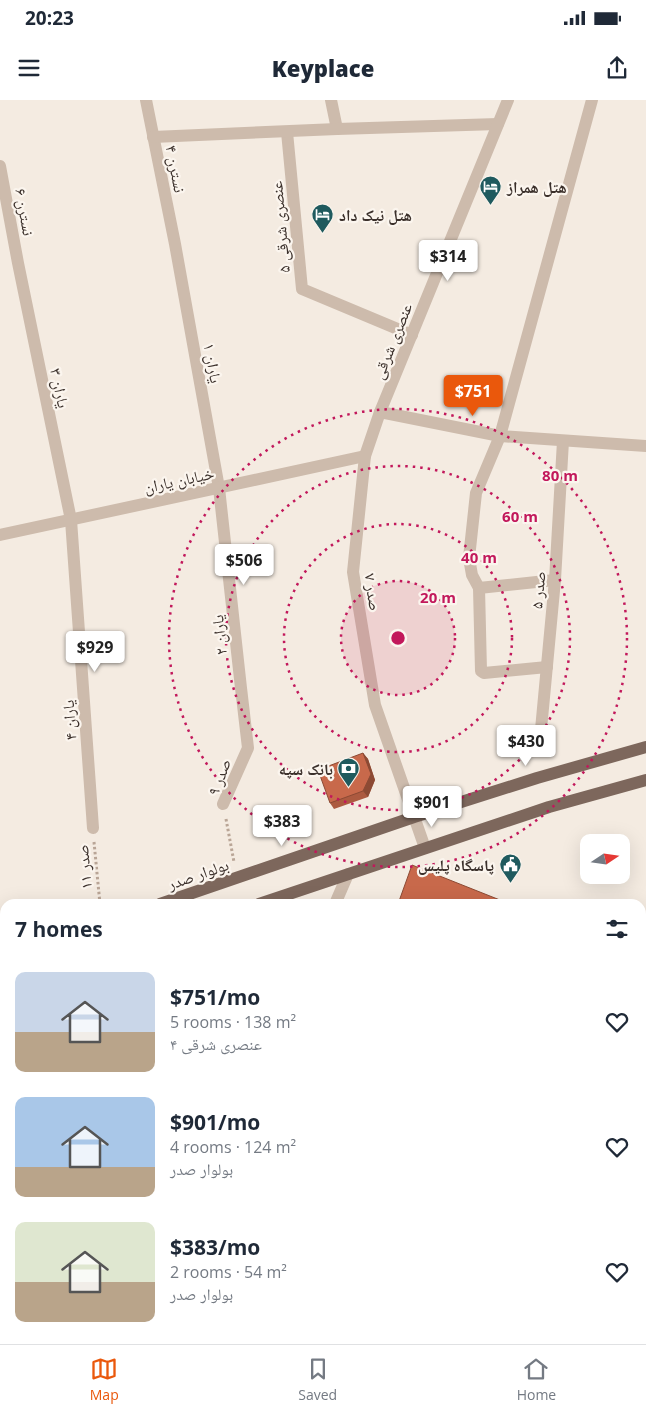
<!DOCTYPE html>
<html lang="en">
<head>
<meta charset="utf-8">
<style>
	body { margin:0; font-family:"Open Sans","Noto Naskh Arabic",sans-serif; background:#f2f2f3; color:#1f2937; height:100vh; display:flex; flex-direction:column; font-size:19px; white-space:nowrap }
	* { box-sizing:border-box; margin:0 }
	p { font-size:16px; color:#747a83 }
	.icon { flex:none; width:28px; height:28px; fill:none; stroke:currentColor; stroke-width:2; stroke-linecap:round; stroke-linejoin:round }
	.map { position:relative; flex:1; overflow:hidden }
	.panel { position:absolute; left:0px; top:799px; width:646px; height:446px; display:flex; flex-direction:column; background:#fff; border-radius:15px 15px 0 0; box-shadow:0 5px 20px #0002 }
	.panel>* { flex:none }
	.needle { width:32px; rotate:77deg }
	.buttons { position:absolute; left:580px; top:734px; display:grid; gap:10px }
	.buttons a { display:grid; place-items:center; width:50px; height:50px; border-radius:10px; background:#fff; box-shadow:0 5px 20px #0002; font-size:25px }
	.price { position:absolute; translate:-50% -42px; padding:0 11px; border-radius:5px; background:#fff; color:#222; font-size:16px; line-height:32px; filter:drop-shadow(0 1px 2px #0008) }
	.price::after { content:''; position:absolute; left:50%; top:30px; width:15px; height:11px; margin-left:-8px; background:inherit; clip-path:polygon(0 0,100% 0,50% 100%) }
	.price.selected { background:#ea580c; color:#fff }
	ul { padding:0; list-style:none }
	li { display:flex; align-items:center; gap:15px; height:125px; padding:0 15px }
	li span { display:grid; place-items:center; flex:none; width:140px; height:100px; border-radius:10px; color:#555 }
	li>.icon { margin-inline-start:auto }
	span .icon { width:60px; height:60px; fill:#fffc; stroke-width:1 }
	li b { font-size:21px }
	h2 { display:flex; justify-content:space-between; align-items:center; height:60px; padding:0 15px; font-size:21px }
	.status { display:flex; justify-content:space-between; align-items:center; height:35px; padding:0 25px; background:#fff; direction:ltr }
	.status svg { height:14px; fill:currentColor }
	header { display:flex; justify-content:space-between; align-items:center; height:65px; padding:0 15px; background:#fff; font-size:22px; font-weight:800 }
	.tab-bar { display:flex; justify-content:space-around; align-items:center; height:70px; border-top:1px solid #e0e1e3; background:#fff; font-size:14px; color:#747a83 }
	.tab-bar a { display:grid; justify-items:center; gap:2px }
	.tab-bar .selected { color:#ea580c }
	.map>svg:first-child { display:block }
</style>
</head>
<body>
<div class="status"><b>20:23</b><svg viewBox="0 0 49 12"><path d="M0 12V9h3v3zM5 12V6h3v6zM10 12V3h3v9zM15 12V0h3v12zM26 1h20v11H26zM47 4h2v5h-2z"/></svg></div>
<header><svg class="icon" aria-label="menu" viewBox="0 0 24 24"><path d="M4 6h16M4 12h16M4 18h16"/></svg>Keyplace<svg class="icon" aria-label="share" viewBox="0 0 24 24"><path d="M12 15V3M7 8l5-5 5 5M5 13v7h14v-7"/></svg></header>
<div class="map">
<svg width="646" height="1244" viewBox="0 0 646 1244">
	<rect width="100%" height="100%" fill="#f4ebe1"/>
	<g fill="none" stroke-linecap="round" stroke-linejoin="round">
		<g stroke="#b9a596" stroke-width="3" stroke-dasharray="2.5 2.5" stroke-linecap="butt">
			<path d="M226 719 234 762"/>
			<path d="M94 742 100 804"/>
		</g>
		<g stroke="#cdbbac" stroke-width="12">
			<path d="M146 0 175 144 219 388 241 588 248 648 223 704"/>
			<path d="M331 0 337 29"/>
			<path d="M287 32 302 189 412 235"/>
			<path d="M153 37 337 29 498 24"/>
			<path d="M0 66 18 163 71 420 93 728"/>
			<path d="M380 312 500 336 646 346"/>
			<path d="M0 435 365 356"/>
			<path d="M479 488 472 475 469 458 476 393 500 336 592 0"/>
			<path d="M547 567 484 573 481 571 479 488 555 480"/>
			<path d="M540 640 555 480 563 341"/>
			<path d="M425 748 375 605 353 472 365 356 380 312 508 0"/>
			<path d="M335 804 348 774"/>
			<path d="M641 1096 646 1084"/>
			<path d="M119 1240 120 1244"/>
			<path d="M303 1240 308 1244"/>
			<path d="M393 1240 396 1244"/>
			<path d="M191 1244 196 1240"/>
			<path d="M327 1244 332 1240"/>
			<path d="M584 1244 585 1240"/>
		</g>
		<g stroke="#7d675c" stroke-width="12">
			<path d="M160 804 414 717 537 678 646 647"/>
			<path d="M259 804 549 707 646 680"/>
			<path d="M0 858 5 857"/>
			<path d="M0 892 5 890"/>
		</g>
	</g>
	<path fill="#ac5a40" d="M363 653 368 659 375 680 368 697 334 709 330 703Z"/>
	<path fill="#8c4a34" d="M363 653 368 659 375 680 368 697 363 691Z"/>
	<g fill="#c8694b" stroke="#8c4a34">
		<path d="M363 653 371 674 363 691 330 703 318 670Z"/>
		<path d="M412 765 510 804H398Z"/>
	</g>
	<circle cx="398" cy="538" r="57" fill="#c2185b" fill-opacity=".12"/>
	<g fill="none" stroke="#c2185b" stroke-width="2.5" stroke-dasharray="2.5 5">
		<circle cx="398" cy="538" r="57"/>
		<circle cx="398" cy="538" r="114"/>
		<circle cx="398" cy="538" r="172"/>
		<circle cx="398" cy="538" r="229"/>
	</g>
	<defs>
		<symbol id="hotel-pin" viewBox="-11 -11 22 30"><path d="M0 17L-7.5 6A9.5 9.5 0 1 1 7.5 6Z" fill="#1f5a5e" stroke="#fbf5ee"/><path d="M-6-4.5h1.5V1H6V5H4.5V3h-9V5H-6ZM-4 0a1.8 1.8 0 1 1 3.6 0ZM.5 0V-2.5h3Q6-2.5 6 0Z" fill="#fff"/></symbol>
		<symbol id="bank-pin" viewBox="-11 -11 22 30"><path d="M0 17L-7.5 6A9.5 9.5 0 1 1 7.5 6Z" fill="#1f5a5e" stroke="#fbf5ee"/><path d="M-6-4H6V4H-6ZM0-2.3a2.3 2.3 0 1 0 0 4.6a2.3 2.3 0 1 0 0-4.6Z" fill="#fff"/></symbol>
		<symbol id="civic-pin" viewBox="-11 -11 22 30"><path d="M0 17L-7.5 6A9.5 9.5 0 1 1 7.5 6Z" fill="#1f5a5e" stroke="#fbf5ee"/><path d="M-.6-6.5H3V-4.5H.6V-3L4-1V1h2V6H-6V1h2V-1L-.6-3ZM-1.2 2.5V6h2.4V2.5Z" fill="#fff"/></symbol>
	</defs>
	<g fill-rule="evenodd">
		<use href="#hotel-pin" x="478" y="74" width="25" height="34"/>
		<use href="#hotel-pin" x="310" y="102" width="25" height="34"/>
		<use href="#bank-pin" x="336" y="656" width="25" height="34"/>
		<use href="#civic-pin" x="498" y="752" width="25" height="34"/>
	</g>
	<g text-anchor="middle" stroke-width="4.5" stroke-linejoin="round" paint-order="stroke">
		<g font-size="16" fill="#3b302b" stroke="#fbf5ee">
			<text transform="translate(176 69) rotate(79)" y="6">نسترن ۴</text>
			<text transform="translate(25 112) rotate(80)" y="6">نسترن ۶</text>
			<text transform="translate(280 127) rotate(-95)" y="6">عنصری شرقی ۵</text>
			<text transform="translate(392 241) rotate(-68)" y="6">عنصری شرقی</text>
			<text transform="translate(213 263) rotate(80)" y="6">یاران ۱</text>
			<text transform="translate(60 288) rotate(78)" y="6">یاران ۳</text>
			<text transform="translate(179 380) rotate(-12)" y="6">خیابان یاران</text>
			<text transform="translate(538 490) rotate(-85)" y="6">صدر ۵</text>
			<text transform="translate(373 492) rotate(82)" y="6">صدر ۷</text>
			<text transform="translate(219 535) rotate(-96)" y="6">یاران ۲</text>
			<text transform="translate(69 620) rotate(-94)" y="6">یاران ۴</text>
			<text transform="translate(219 677) rotate(-69)" y="6">صدر ۹</text>
			<text transform="translate(84 767) rotate(-95)" y="6">صدر ۱۱</text>
			<text transform="translate(198 774) rotate(-19)" y="6">بولوار صدر</text>
		</g>
		<g font-size="16" font-weight="bold" fill="#3b302b" stroke="#fbf5ee" text-anchor="start">
			<text x="507" y="93">هتل همراز</text>
			<text x="339" y="121">هتل نیک داد</text>
			<text x="333" y="675" text-anchor="end">بانک سپه</text>
			<text x="494" y="771" text-anchor="end">پاسگاه پلیس</text>
		</g>
	</g>
	<circle cx="398" cy="538" r="8" fill="#c2185b" stroke="#fbf5ee" stroke-width="2.5"/>
	<g font-size="15" text-anchor="middle" font-weight="bold" fill="#c2185b" stroke="#fbf5ee" stroke-width="4.5" stroke-linejoin="round" paint-order="stroke">
		<text x="560" y="381">80 m</text>
		<text x="520" y="422">60 m</text>
		<text x="479" y="463">40 m</text>
		<text x="438" y="503">20 m</text>
	</g>
</svg>
<div class="buttons">
<a><svg class="needle" viewBox="-14 -14 28 28"><path d="M0-13l5 13h-10z" fill="#e53935"/><path d="M0 13l5-13h-10z" fill="#747a83"/></svg></a>
</div>
<b class="price" style="left:448px;top:182px">$314</b>
<b class="price selected" style="left:473px;top:317px">$751</b>
<b class="price" style="left:244px;top:486px">$506</b>
<b class="price" style="left:95px;top:573px">$929</b>
<b class="price" style="left:526px;top:667px">$430</b>
<b class="price" style="left:432px;top:728px">$901</b>
<b class="price" style="left:282px;top:747px">$383</b>
<section class="panel">
<h2>7 homes<svg class="icon" aria-label="filters" viewBox="0 0 24 24"><path d="M4 7h16M4 17h16"/><circle cx="9" cy="7" r="2"/><circle cx="15" cy="17" r="2"/></svg></h2>
<ul>
<li><span style="background:linear-gradient(#c9d6e8 60%,#b9a48a 0)"><svg class="icon" aria-label="home" viewBox="0 0 24 24"><path d="M3 11l9-7 9 7M6 9v11h12V9"/></svg></span><div><b>$751/mo</b><p>5 rooms · 138 m²</p><p>عنصری شرقی ۴</p></div><svg class="icon" aria-label="heart" viewBox="0 0 24 24"><path d="M12 20l-8-8c-3-5 5-10 8-4 3-6 11-1 8 4z"/></svg></li>
<li><span style="background:linear-gradient(#a9c7e8 70%,#b9a48a 0)"><svg class="icon" aria-label="home" viewBox="0 0 24 24"><path d="M3 11l9-7 9 7M6 9v11h12V9"/></svg></span><div><b>$901/mo</b><p>4 rooms · 124 m²</p><p>بولوار صدر</p></div><svg class="icon" aria-label="heart" viewBox="0 0 24 24"><path d="M12 20l-8-8c-3-5 5-10 8-4 3-6 11-1 8 4z"/></svg></li>
<li><span style="background:linear-gradient(#dfe7d0 60%,#b9a48a 0)"><svg class="icon" aria-label="home" viewBox="0 0 24 24"><path d="M3 11l9-7 9 7M6 9v11h12V9"/></svg></span><div><b>$383/mo</b><p>2 rooms · 54 m²</p><p>بولوار صدر</p></div><svg class="icon" aria-label="heart" viewBox="0 0 24 24"><path d="M12 20l-8-8c-3-5 5-10 8-4 3-6 11-1 8 4z"/></svg></li>
</ul>
</section>
</div>
<nav class="tab-bar">
<a class="selected"><svg class="icon" aria-label="map" viewBox="0 0 24 24"><path d="M3 6l6-2 6 2 6-2v14l-6 2-6-2-6 2zM9 4v14M15 6v14"/></svg>Map</a>
<a><svg class="icon" aria-label="saved" viewBox="0 0 24 24"><path d="M7 4h10v16l-5-4-5 4z"/></svg>Saved</a>
<a><svg class="icon" aria-label="home" viewBox="0 0 24 24"><path d="M3 11l9-7 9 7M6 9v11h12V9"/></svg>Home</a>
</nav>
</body>
</html>
